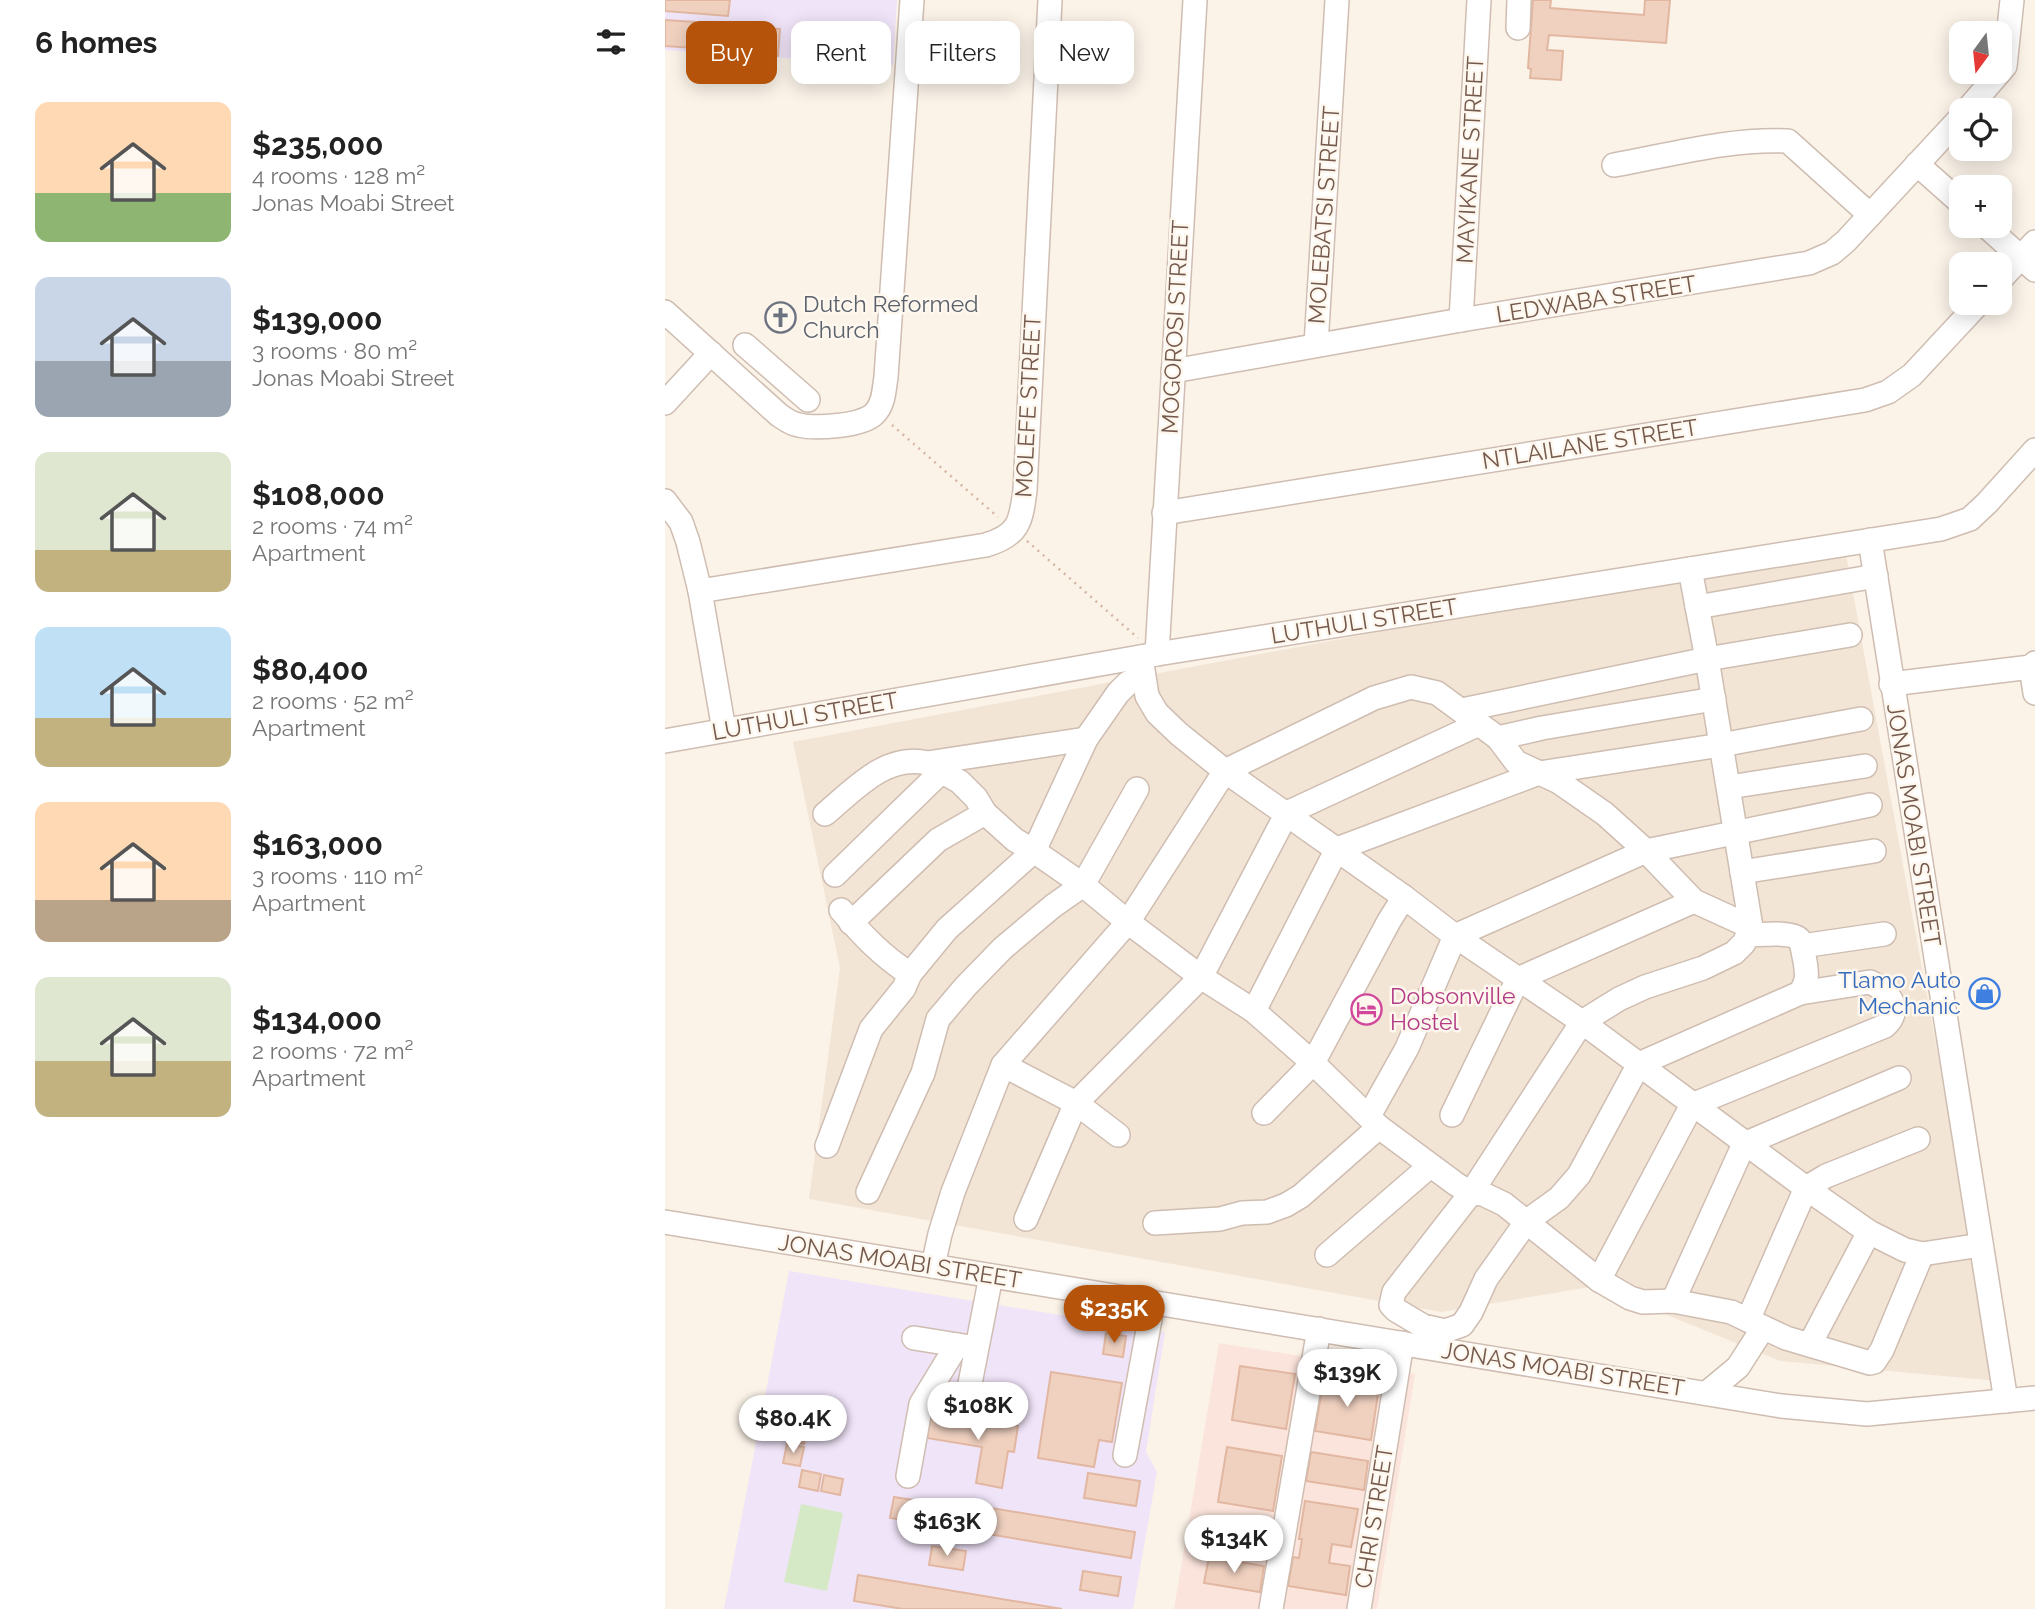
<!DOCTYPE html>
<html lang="en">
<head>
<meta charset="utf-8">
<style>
	body { margin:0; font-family:Raleway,sans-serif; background:#f2f2f2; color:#222; height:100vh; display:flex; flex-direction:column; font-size:26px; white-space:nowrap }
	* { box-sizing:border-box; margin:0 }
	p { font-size:23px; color:#767676 }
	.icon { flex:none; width:38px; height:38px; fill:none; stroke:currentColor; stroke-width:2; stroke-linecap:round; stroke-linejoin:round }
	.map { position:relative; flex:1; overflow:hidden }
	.sheet { display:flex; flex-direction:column; background:#fff; width:665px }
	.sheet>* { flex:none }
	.guide { position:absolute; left:21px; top:21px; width:665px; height:63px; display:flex; gap:14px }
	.needle { width:46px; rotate:195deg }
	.controls { position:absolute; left:1284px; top:21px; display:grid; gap:14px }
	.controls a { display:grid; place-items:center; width:63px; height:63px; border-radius:14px; background:#fff; box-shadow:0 4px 18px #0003; font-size:35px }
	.price { position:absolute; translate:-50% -60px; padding:0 16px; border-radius:24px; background:#fff; color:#222; font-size:23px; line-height:46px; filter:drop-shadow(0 2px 4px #0008) }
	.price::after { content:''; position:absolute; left:50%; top:42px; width:21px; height:16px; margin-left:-10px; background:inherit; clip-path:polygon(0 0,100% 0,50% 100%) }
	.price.selected { background:#b45309; color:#fff }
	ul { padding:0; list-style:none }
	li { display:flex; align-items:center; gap:21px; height:175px; padding:0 35px }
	li span { display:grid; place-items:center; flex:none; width:196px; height:140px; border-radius:14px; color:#555 }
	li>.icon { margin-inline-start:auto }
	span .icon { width:84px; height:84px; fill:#fffc; stroke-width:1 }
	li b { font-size:30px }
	h2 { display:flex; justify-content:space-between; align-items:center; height:84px; padding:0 35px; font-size:30px }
	.tag { padding:0 24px; border-radius:14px; background:#fff; box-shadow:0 4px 18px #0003; font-size:24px; line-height:63px }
	.tag.selected { background:#b45309; color:#fff }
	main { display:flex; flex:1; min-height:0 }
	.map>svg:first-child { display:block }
</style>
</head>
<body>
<main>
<section class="sheet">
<h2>6 homes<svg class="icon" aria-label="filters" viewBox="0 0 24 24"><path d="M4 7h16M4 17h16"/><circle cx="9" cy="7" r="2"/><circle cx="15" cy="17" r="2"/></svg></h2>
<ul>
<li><span style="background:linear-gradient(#ffd9b3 65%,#8fb573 0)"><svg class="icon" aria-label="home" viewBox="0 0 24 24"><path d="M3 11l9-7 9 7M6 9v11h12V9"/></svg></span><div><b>$235,000</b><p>4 rooms · 128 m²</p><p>Jonas Moabi Street</p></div></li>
<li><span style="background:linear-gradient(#c9d6e8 60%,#9aa5b1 0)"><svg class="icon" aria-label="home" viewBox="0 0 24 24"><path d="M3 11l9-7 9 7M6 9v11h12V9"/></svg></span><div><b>$139,000</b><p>3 rooms · 80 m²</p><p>Jonas Moabi Street</p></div></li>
<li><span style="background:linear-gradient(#dfe7d0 70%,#c2b280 0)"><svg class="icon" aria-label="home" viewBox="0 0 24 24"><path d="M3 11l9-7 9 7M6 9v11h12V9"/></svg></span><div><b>$108,000</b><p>2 rooms · 74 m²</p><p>Apartment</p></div></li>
<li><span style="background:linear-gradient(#bfe0f5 65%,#c2b280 0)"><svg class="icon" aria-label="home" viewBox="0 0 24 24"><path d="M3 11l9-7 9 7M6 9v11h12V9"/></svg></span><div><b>$80,400</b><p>2 rooms · 52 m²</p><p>Apartment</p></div></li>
<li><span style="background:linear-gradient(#ffd9b3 70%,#b9a48a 0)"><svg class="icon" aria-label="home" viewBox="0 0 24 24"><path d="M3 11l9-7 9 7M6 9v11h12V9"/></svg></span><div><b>$163,000</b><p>3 rooms · 110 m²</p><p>Apartment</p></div></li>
<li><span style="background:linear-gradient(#dfe7d0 60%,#c2b280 0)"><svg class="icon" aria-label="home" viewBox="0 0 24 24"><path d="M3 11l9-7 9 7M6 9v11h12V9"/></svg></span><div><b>$134,000</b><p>2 rooms · 72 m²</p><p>Apartment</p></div></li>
</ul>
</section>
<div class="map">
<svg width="1370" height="1609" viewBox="0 0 1370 1609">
	<rect width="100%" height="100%" fill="#fbf3e8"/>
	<path fill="#f3e5d6" d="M1179 544 1333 1381 1115 1361 931 1286 776 1312 144 1199 175 968 128 742Z"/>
	<path fill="#fbe4dc" d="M554 1343 750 1374 712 1609H509Z"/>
	<g fill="#f0e4f8">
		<path d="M0 0H232L228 65 0 50Z"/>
		<path d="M124 1271 500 1332 481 1452 492 1472 468 1609H59Z"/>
	</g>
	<path fill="#d6e9c6" d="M136 1504 178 1513 162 1591 119 1582Z"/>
	<g fill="#f0d1c0" stroke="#e2b7a1" stroke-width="2">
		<path d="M0 0H65L63 16 0 11Z"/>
		<path d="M868 0H886L885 8 979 15 980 0H1005L1001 43 884 35 882 50 898 51 896 80 865 78 866 69 863 68Z"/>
		<path d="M0 20 30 22 28 48 0 46Z"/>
		<path d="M41 24 115 29 113 56 39 50Z"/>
		<path d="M441 1333 461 1336 458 1357 438 1354Z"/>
		<path d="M575 1366 630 1374 621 1429 567 1420Z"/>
		<path d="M386 1372 457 1383 447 1442 434 1440 429 1467 373 1458Z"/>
		<path d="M659 1378 714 1387 706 1440 650 1431Z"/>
		<path d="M266 1412 353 1426 349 1452 343 1451 337 1488 311 1483 317 1447 262 1438Z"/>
		<path d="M126 1422 143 1425 139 1444 123 1441Z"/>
		<path d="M122 1444 139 1447 135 1466 118 1463Z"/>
		<path d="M562 1447 617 1456 608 1511 553 1502Z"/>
		<path d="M646 1452 703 1461 699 1490 641 1481Z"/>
		<path d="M137 1470 156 1474 153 1491 134 1487Z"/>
		<path d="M423 1473 475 1481 471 1506 419 1498Z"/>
		<path d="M159 1475 178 1479 175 1495 156 1491Z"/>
		<path d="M229 1497 262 1502 259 1523 225 1518Z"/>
		<path d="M273 1499 470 1532 466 1558 269 1525Z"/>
		<path d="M640 1501 693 1509 686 1547 667 1544 664 1563 685 1566 681 1595 623 1586 628 1557 634 1558 637 1539H634Z"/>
		<path d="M267 1546 301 1551 298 1570 264 1565Z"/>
		<path d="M544 1557 599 1566 595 1592 539 1583Z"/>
		<path d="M418 1571 456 1577 453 1596 415 1590Z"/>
		<path d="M193 1575 397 1609H238L189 1601Z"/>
	</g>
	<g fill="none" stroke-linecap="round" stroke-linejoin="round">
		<defs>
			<g id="minor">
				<path d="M853 28 854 0"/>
				<path d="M1302 110 1340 66 1347 0"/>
				<path d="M1252 164 1297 204"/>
				<path d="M949 165C1005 155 1065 138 1123 141L1205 215"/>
				<path d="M1321 226 1370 270"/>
				<path d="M1335 280 1370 242"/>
				<path d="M0 312 114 415C120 419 126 424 134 425 150 429 197 426 209 414 219 405 219 389 221 377L247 0"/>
				<path d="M796 320 814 0"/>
				<path d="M80 345 143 400"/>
				<path d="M651 345 672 0"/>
				<path d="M508 371 796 320 1144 263 1167 253 1181 241 1297 116"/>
				<path d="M0 403 46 353"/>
				<path d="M0 501 16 522 23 542 35 591 59 730"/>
				<path d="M499 513 1200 400 1223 392 1247 375 1314 303"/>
				<path d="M1205 540 1341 1401"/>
				<path d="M1025 569 1042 659 1086 927 1079 943 1069 953 1038 968 980 987 954 999 917 1022 806 1193 729 1292 726 1305 731 1310 758 1326 780 1331 797 1325 806 1312 821 1279 862 1221 894 1198 914 1175 974 1064 1135 993C1143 981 1142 974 1140 961 1138 954 1138 944 1134 939 1127 931 1094 935 1084 935"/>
				<path d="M35 591 321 545C354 535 356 522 360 490L385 0"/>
				<path d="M1032 607 1211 576"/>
				<path d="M492 654 530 0"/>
				<path d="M476 657 482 696 492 713 514 734 560 771 739 897 790 936 917 1022 1141 1188 1204 1232 1240 1250 1257 1254 1316 1245"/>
				<path d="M1366 667 1370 693"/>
				<path d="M1226 684 1366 667 1370 663"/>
				<path d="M797 710 1042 659 1185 635"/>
				<path d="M833 738 877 728 1049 699"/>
				<path d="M0 741 492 654 1276 529 1305 519 1322 503 1370 450"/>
				<path d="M262 763 295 782 311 798 320 813 350 840 369 851 418 885 463 922 536 977 589 1011 648 1063 714 1127 791 1184 806 1193 818 1194 839 1204 934 1280 965 1298 978 1302 1008 1301 1066 1312 1121 1338 1205 1363 1209 1362 1217 1350 1257 1254"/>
				<path d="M1064 787 1200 766"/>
				<path d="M160 814C189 790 221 753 262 763L421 739"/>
				<path d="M1077 872 1209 851"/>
				<path d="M170 875 278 770"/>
				<path d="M176 910C197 935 217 956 245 974"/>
				<path d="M186 923 273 840 320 813"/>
				<path d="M1137 946 1219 934"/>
				<path d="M589 1011 672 849 874 773 1056 745 1196 719"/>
				<path d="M338 1065 411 1103 453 1135"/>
				<path d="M599 1113 648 1063 724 921 739 897"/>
				<path d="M787 1115 853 979 1029 901"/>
				<path d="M704 1116 742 1048 790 936 981 851 1205 805"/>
				<path d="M162 1146 206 1029 239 988 245 974 282 929 369 851 421 739 453 693 463 683 477 675"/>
				<path d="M203 1192 258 1073 273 1019 301 986 338 948 388 906 418 885 472 789"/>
				<path d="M361 1219 411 1103 536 977 622 813 814 724"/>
				<path d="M0 1222 1116 1406 1202 1414 1370 1398"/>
				<path d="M490 1223 555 1219 577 1213 602 1212 621 1205 636 1196 714 1127"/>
				<path d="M662 1255 765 1166"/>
				<path d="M268 1266 275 1234 288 1192 338 1065 463 922 560 771 709 698 746 687 772 693 833 738 851 762 894 782 940 814 981 851 1029 901 1086 927"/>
				<path d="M934 1280 1027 1105 1220 1026C1239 1009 1223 990 1205 982L1135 993"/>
				<path d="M1008 1301 1079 1144 1234 1078"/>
				<path d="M1083 1320 1141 1188 1161 1176 1253 1139"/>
				<path d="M249 1338 305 1347"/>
				<path d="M1145 1344 1204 1232"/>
				<path d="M1043 1392 1073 1367 1098 1328"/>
				<path d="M301 1404 326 1276"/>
				<path d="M460 1455 488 1303"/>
				<path d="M243 1476 256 1404 292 1345"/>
				<path d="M606 1609 654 1329"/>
				<path d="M694 1609 737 1343"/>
			</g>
		</defs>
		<use href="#minor" stroke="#cfbdb1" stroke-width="26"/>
		<g stroke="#d5b5a3" stroke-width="2.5" stroke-dasharray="2 5" stroke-linecap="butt">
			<path d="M227 425 333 517"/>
			<path d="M362 541 473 638"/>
		</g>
		<use href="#minor" stroke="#fff" stroke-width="23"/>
	</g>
	<defs>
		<symbol id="church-ring" viewBox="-11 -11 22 22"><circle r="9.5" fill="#fef7ee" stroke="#6b7280" stroke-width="1.5"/><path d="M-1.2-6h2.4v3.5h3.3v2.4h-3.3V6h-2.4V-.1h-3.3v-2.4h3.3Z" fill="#6b7280"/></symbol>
		<symbol id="shop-ring" viewBox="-11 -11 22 22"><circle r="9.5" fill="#fef7ee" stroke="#3f7fe0" stroke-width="1.5"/><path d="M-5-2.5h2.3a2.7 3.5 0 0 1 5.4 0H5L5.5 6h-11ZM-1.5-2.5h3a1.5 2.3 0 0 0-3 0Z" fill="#3f7fe0"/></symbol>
		<symbol id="hotel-ring" viewBox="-11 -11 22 22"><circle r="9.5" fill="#fef7ee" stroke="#d1479c" stroke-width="1.5"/><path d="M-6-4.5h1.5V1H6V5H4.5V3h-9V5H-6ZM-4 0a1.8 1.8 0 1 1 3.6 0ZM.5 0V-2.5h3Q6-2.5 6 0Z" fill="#d1479c"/></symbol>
	</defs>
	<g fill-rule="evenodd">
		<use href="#church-ring" x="98" y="300" width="35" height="35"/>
		<use href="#shop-ring" x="1302" y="976" width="35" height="35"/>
		<use href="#hotel-ring" x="684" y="992" width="35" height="35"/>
	</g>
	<g text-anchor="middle" stroke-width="5" stroke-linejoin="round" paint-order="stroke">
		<g font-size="23" fill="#74594d" stroke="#fef7ee">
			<text transform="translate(805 160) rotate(-87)" y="8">MAYIKANE STREET</text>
			<text transform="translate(659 215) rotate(-86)" y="8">MOLEBATSI STREET</text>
			<text transform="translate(931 299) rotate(-9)" y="8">LEDWABA STREET</text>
			<text transform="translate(510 327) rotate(-87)" y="8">MOGOROSI STREET</text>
			<text transform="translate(363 406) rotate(-87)" y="8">MOLEFE STREET</text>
			<text transform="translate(925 444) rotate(-9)" y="8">NTLAILANE STREET</text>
			<text transform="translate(699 621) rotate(-9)" y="8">LUTHULI STREET</text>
			<text transform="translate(140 716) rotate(-10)" y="8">LUTHULI STREET</text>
			<text transform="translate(1249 825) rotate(81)" y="8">JONAS MOABI STREET</text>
			<text transform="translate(235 1261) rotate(9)" y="8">JONAS MOABI STREET</text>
			<text transform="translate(898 1369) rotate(9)" y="8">JONAS MOABI STREET</text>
			<text transform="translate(709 1517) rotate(-81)" y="8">CHRI STREET</text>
		</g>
		<g font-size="23" fill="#5b616d" stroke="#fef7ee" text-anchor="start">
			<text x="138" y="312">Dutch Reformed<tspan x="138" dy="26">Church</tspan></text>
		</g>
		<g font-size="23" fill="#366cbe" stroke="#fef7ee" text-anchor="end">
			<text x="1296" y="988">Tlamo Auto<tspan x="1296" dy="26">Mechanic</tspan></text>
		</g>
		<g font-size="23" fill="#b23c85" stroke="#fef7ee" text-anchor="start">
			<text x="725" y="1004">Dobsonville<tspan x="725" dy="26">Hostel</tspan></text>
		</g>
	</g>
</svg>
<div class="controls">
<a><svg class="needle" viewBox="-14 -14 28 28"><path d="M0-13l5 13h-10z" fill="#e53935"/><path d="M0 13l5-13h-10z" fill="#767676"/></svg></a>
<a><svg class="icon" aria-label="locate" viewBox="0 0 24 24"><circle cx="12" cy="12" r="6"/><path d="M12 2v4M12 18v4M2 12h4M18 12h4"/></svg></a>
<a>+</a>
<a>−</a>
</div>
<b class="price selected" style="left:449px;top:1345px">$235K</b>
<b class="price" style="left:682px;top:1409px">$139K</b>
<b class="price" style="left:313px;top:1442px">$108K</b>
<b class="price" style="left:128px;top:1455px">$80.4K</b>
<b class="price" style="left:282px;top:1558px">$163K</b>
<b class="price" style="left:569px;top:1575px">$134K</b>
<div class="guide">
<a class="tag selected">Buy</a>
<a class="tag">Rent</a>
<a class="tag">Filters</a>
<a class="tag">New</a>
</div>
</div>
</main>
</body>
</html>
